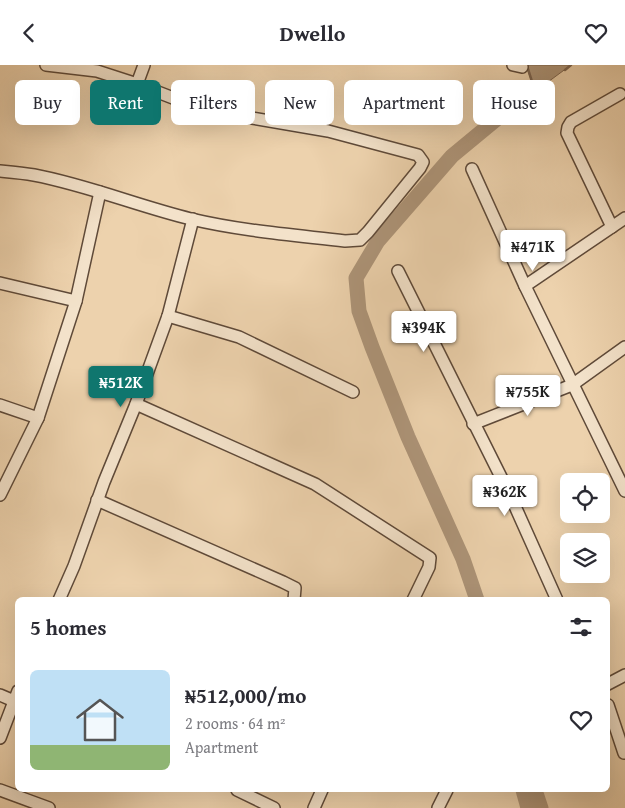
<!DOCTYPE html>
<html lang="en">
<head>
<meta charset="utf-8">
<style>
	body { margin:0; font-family:"Gentium Book Plus",serif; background:#f2f2f3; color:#2b2b33; height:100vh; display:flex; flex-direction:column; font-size:19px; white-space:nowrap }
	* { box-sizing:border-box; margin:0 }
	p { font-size:16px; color:#7c7c81 }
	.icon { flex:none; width:28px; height:28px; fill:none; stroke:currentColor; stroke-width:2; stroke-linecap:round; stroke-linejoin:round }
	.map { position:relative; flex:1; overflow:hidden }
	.sheet { position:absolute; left:15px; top:532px; width:595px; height:195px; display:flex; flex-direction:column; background:#fff; border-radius:8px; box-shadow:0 5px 20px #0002 }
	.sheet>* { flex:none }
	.hud { position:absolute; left:15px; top:15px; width:595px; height:45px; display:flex; gap:10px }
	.controls { position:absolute; left:560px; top:408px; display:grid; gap:10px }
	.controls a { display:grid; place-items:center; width:50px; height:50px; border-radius:8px; background:#fff; box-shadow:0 5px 20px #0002; font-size:25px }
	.price { position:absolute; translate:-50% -42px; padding:0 11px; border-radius:5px; background:#fff; color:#222; font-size:16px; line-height:32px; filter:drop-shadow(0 1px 2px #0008) }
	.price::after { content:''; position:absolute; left:50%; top:30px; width:15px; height:11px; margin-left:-8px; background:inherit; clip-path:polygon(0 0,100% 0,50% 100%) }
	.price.on { background:#0f766e; color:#fff }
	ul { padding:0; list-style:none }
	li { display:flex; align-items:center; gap:15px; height:125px; padding:0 15px }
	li+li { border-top:1px solid #e1e1e2 }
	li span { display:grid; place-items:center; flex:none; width:140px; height:100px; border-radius:8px; color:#555 }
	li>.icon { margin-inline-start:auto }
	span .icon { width:60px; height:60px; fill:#fffc; stroke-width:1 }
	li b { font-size:21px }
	h2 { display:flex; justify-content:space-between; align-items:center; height:60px; padding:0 15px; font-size:21px }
	.tag { padding:0 18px; border-radius:8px; background:#fff; box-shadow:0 5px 20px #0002; font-size:18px; line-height:45px }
	.tag.on { background:#0f766e; color:#fff }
	header { display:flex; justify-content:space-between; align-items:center; height:65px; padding:0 15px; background:#fff; font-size:22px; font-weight:700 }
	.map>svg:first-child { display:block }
</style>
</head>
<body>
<header><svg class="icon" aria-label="back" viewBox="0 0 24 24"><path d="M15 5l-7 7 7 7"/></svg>Dwello<svg class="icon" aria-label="heart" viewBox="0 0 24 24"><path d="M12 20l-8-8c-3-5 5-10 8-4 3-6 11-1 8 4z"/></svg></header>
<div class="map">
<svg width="625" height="743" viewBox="0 0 625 743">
	<rect width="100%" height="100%" fill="#edd2ad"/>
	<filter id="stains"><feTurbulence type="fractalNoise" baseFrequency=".004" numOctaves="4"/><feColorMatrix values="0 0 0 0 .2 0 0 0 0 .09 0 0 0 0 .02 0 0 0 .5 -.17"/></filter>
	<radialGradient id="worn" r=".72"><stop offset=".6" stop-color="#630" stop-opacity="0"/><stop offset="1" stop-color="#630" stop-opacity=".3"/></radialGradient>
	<path fill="#ad9478" stroke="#7b644f" d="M526 0H571L533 28 534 23Z"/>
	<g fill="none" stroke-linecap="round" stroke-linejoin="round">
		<g stroke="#7b644f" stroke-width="2.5">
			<path d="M528 4 534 23 533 28 549 17"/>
			<path d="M565 5 571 0"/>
		</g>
		<g stroke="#ad9478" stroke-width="15">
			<path d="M477 535 463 494 408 372 372 282 359 246 356 213 378 176 452 91 534 23"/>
			<path d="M523 725 528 743"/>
			<path d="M535 725 541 743"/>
		</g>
		<defs>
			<g id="minor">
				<path d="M513 0 522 2"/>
				<path d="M137 19 144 0"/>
				<path d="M472 104 525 221 625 426"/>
				<path d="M0 106C11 107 23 108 34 110 87 120 138 141 191 154 242 166 294 170 345 176L360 175 368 167 420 103 423 97 418 90 328 66 240 51 186 38 137 19 97 6 46 0"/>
				<path d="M612 162 567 68 568 62 571 57 620 29"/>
				<path d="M398 206 510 430 557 535"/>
				<path d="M0 218 76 236"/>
				<path d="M525 221 625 153"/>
				<path d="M168 251 239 272 353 327"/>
				<path d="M136 339 315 419 430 493 429 502 413 535"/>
				<path d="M0 340 38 353"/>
				<path d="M473 359 572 320 625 282"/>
				<path d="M0 430 38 353 76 236 100 127"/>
				<path d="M97 435 283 517 295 523 294 535"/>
				<path d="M59 535 74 501 104 417 136 339 168 251 193 154"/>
				<path d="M608 619 625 610"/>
				<path d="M0 630 14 636"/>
				<path d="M608 640 624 688"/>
				<path d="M0 673 18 626"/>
				<path d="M0 725 49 743"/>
				<path d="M237 725 274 743"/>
				<path d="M314 743 322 725"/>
				<path d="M438 743 447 725"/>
			</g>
		</defs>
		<use href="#minor" stroke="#5f4a39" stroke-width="14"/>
		<use href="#minor" stroke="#f3e2ca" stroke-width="11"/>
	</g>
	<rect width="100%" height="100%" filter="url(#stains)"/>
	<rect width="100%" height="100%" fill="url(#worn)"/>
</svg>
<div class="controls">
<a><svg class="icon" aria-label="locate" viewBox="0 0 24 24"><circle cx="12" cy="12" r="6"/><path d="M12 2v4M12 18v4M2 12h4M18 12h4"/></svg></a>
<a><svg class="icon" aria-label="layers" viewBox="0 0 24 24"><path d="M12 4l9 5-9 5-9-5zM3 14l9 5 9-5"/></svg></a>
</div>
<b class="price" style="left:533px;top:207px">₦471K</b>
<b class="price" style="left:424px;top:288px">₦394K</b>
<b class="price on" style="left:121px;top:343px">₦512K</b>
<b class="price" style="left:528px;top:352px">₦755K</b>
<b class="price" style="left:505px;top:452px">₦362K</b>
<div class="hud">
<a class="tag">Buy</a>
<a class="tag on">Rent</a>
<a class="tag">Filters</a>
<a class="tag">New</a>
<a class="tag">Apartment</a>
<a class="tag">House</a>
</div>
<section class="sheet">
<h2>5 homes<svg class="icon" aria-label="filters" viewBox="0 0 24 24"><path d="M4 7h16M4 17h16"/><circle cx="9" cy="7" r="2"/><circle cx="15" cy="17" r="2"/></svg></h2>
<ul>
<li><span style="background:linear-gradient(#bfe0f5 75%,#8fb573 0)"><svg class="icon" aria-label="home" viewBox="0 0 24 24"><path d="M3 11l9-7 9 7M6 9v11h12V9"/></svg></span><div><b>₦512,000/mo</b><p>2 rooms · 64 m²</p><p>Apartment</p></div><svg class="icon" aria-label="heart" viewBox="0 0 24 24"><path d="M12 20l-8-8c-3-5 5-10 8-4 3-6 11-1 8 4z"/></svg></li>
</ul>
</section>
</div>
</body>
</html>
